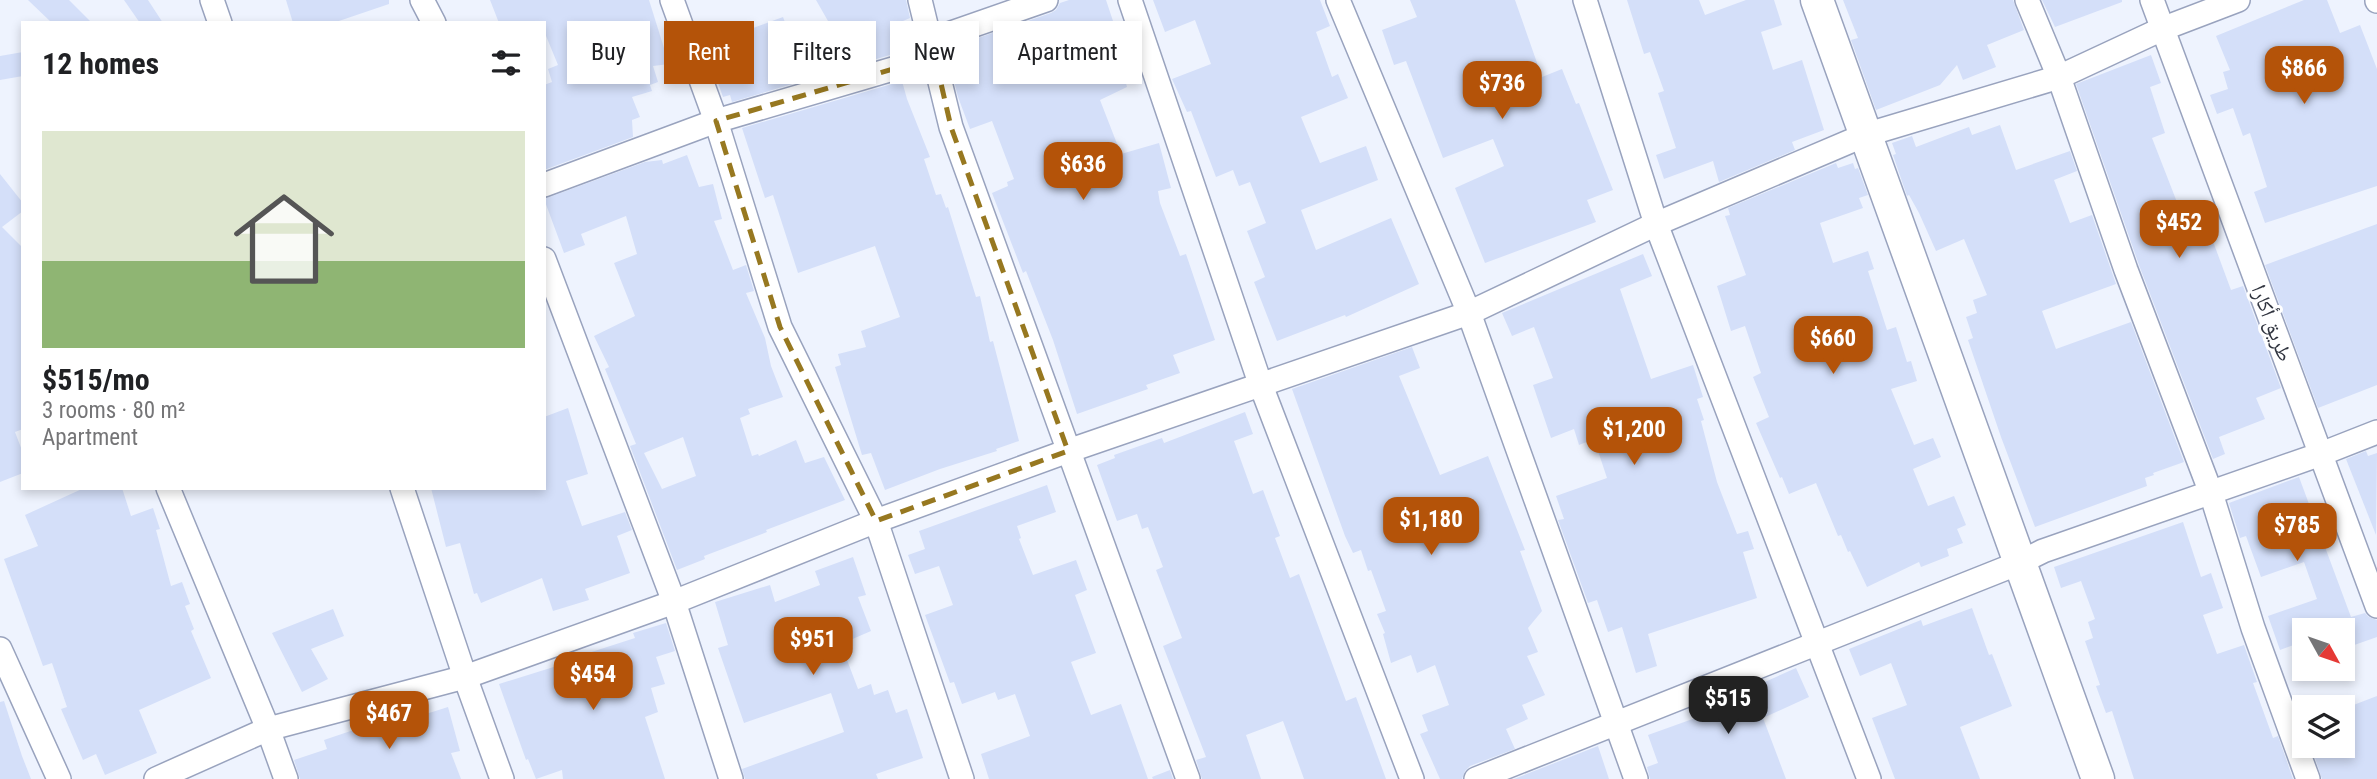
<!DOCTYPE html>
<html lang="en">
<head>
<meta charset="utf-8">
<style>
	body { margin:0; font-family:"Roboto Condensed","Noto Naskh Arabic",sans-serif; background:#f6f6f6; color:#202124; height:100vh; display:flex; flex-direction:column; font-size:26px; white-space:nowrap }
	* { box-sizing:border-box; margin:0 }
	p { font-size:23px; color:#757577 }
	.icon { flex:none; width:38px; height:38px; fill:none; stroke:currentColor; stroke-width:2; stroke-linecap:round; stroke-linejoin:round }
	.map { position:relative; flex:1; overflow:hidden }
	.drawer { position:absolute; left:21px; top:21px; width:525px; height:469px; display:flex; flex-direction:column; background:#fff; border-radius:0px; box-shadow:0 4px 10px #0003 }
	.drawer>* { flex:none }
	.guide { position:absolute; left:567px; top:21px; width:665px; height:63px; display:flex; gap:14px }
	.needle { width:46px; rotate:130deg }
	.controls { position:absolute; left:2292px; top:618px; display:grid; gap:14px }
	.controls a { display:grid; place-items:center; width:63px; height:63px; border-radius:0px; background:#fff; box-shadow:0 4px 10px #0003; font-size:35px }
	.price { position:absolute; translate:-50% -60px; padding:0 16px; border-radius:14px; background:#b45309; color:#fff; font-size:23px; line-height:46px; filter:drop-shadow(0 2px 4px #0008) }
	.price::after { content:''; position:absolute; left:50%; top:42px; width:21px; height:16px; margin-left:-10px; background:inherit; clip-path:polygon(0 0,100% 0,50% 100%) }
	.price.active { background:#222; color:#fff }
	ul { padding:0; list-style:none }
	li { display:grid; align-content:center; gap:14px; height:371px; padding:0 21px }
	li span { display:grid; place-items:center; height:217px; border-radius:0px; color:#555 }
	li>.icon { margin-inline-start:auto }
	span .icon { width:126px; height:126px; fill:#fffc; stroke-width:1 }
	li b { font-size:30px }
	h2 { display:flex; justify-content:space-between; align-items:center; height:84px; padding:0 21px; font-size:30px }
	.pill { padding:0 24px; border-radius:0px; background:#fff; box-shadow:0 4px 10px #0003; font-size:24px; line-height:63px }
	.pill.active { background:#b45309; color:#fff }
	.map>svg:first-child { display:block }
</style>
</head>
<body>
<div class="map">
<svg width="2377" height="779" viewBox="0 0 2377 779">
	<rect width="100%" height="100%" fill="#eef3fe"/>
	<g fill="#d4dff9" fill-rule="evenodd">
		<path d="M28 0H69L92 23H52Z"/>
		<path d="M124 0H148L163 23H140Z"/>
		<path d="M286 0H389V4L333 23H293Z"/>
		<path d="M490 0H649L669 64 653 66 658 82 650 85 652 91 632 97 640 117 632 120 633 137 544 170V85L552 82 548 69 558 65 544 31V23H499Z"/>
		<path d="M816 0H906L910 18 903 21 912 47 910 49 732 102 730 95 723 97 706 49 715 48 713 43 783 17 799 59 828 21Z"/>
		<path d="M1069 0H1106L1116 30 1112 32 1127 87 1100 100 1121 154 1159 143 1171 188 1158 191 1160 203 1179 253 1180 256 1186 254 1215 340 1173 355 1180 373 1146 385 1148 389 1077 414 1053 340 1026 271 1023 273 992 193 1008 186 1007 182 1014 179 992 121 970 129 958 97 946 49 1051 13 1056 10 1060 3Z"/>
		<path d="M1153 0H1320L1330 26 1316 32 1332 77 1338 74 1348 98 1301 117 1320 163 1366 146 1378 180 1301 210 1316 250 1391 218 1419 284 1346 317 1345 315 1277 341 1254 282 1265 277 1247 231 1266 223 1250 182 1239 186 1233 170 1216 177 1191 111 1187 112 1172 79 1211 64 1195 20 1165 32Z"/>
		<path d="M1410 0H1515L1542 77 1562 69 1576 104 1579 103 1613 190 1587 200 1596 222 1485 263 1455 188 1504 166 1493 139 1443 158 1406 61 1394 65 1382 30 1417 17Z"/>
		<path d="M1627 0H1699L1705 15 1746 0H1774L1782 25 1761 32 1773 70 1802 60 1824 130 1792 142 1795 150 1719 182 1713 161 1664 179 1656 155 1676 148 1658 93 1664 91 1650 52 1644 54Z"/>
		<path d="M1843 0H2013L2024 30 1987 45 1996 67 1963 80 1957 65 1940 85 1876 110 1851 40 1858 38Z"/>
		<path d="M2042 0H2122V2L2055 27Z"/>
		<path d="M2304 0H2327L2340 33 2360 25 2377 69V186L2265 223 2254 192 2267 187 2250 133 2243 136 2233 108 2217 114 2210 95 2228 89 2223 72 2230 70 2216 36Z"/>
		<path d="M23 52V76L0 80V56Z"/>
		<path d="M2151 55 2161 83 2150 87 2165 133 2152 138 2182 215 2201 209 2231 290 2243 286 2281 388 2256 398 2265 419 2219 437 2225 454 2213 459 2139 265 2076 84Z"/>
		<path d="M902 81 907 99 930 157 924 159 936 195 941 194 946 208 948 207 976 297 980 296 990 342 993 341 1019 441 996 449 997 451 940 469 885 490 871 453 862 455 835 367 841 365 838 354 866 347 861 331 900 317 875 246 798 273 773 195 765 198 742 128Z"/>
		<path d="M2000 125 2016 170 2070 151 2077 171 2054 180 2070 223 2092 215 2116 284 2042 311 2056 349 2131 322 2184 462 2153 473 2154 475 2145 478 2147 486 2035 527 2001 437 1968 340 1973 338 1966 317 1977 313 1973 300 1987 295 1964 239 1936 251 1919 213 1909 195 1907 196 1893 155 1896 154 1892 143 1912 136 1916 147 1969 127 1972 135Z"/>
		<path d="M687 155 699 187 713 184 722 219 714 221 733 270 746 265 754 291 746 293 765 338 771 366 783 397 748 409 750 414 740 418 752 456 758 454 759 456 796 440 805 463 824 457 845 500 766 530 767 532 704 556 705 559 677 570 630 446 636 444 605 369 609 367 594 336 635 316 614 263 637 254 626 216 581 234 585 245 564 253 544 199 645 162 662 160 663 164ZM683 437 696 476 662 489 644 453Z"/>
		<path d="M1836 163 1838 168 1853 163 1855 169 1858 168 1868 195 1859 198 1863 208 1820 223 1833 263 1868 251 1874 269 1868 271 1887 330 1896 327 1907 362 1911 361 1917 381 1891 389 1914 445 1933 438 1941 457 1913 469 1928 506 1954 496 1966 525 1957 529 1963 543 1947 549 1949 556 1921 567 1919 562 1867 587 1850 551 1848 552 1841 535 1838 536 1816 483 1789 494 1782 477 1780 478 1756 423 1769 417 1753 377 1761 373 1745 326 1731 331 1717 286 1746 275 1725 216 1730 215 1728 208Z"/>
		<path d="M0 174 23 203V211L2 227 23 248V429L15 432 23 453V473L0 482Z"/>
		<path d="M2377 224V385L2318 408 2265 265Z"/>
		<path d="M1643 254 1652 276 1620 289 1651 379 1693 365 1703 397 1697 399 1704 420 1701 421 1717 482 1737 534 1748 531 1754 549 1743 552 1757 598 1648 634 1657 666 1636 673 1622 627 1608 632 1597 600 1588 603 1558 520 1564 519 1556 496 1607 478 1594 439 1579 445 1574 429 1551 438 1533 385 1553 378 1534 327 1512 336 1502 313Z"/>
		<path d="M1412 347 1420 368 1399 376 1440 475 1488 456 1525 550 1520 551 1542 611 1528 628 1538 652 1527 656 1545 695 1522 705 1528 719 1506 729 1515 749 1470 766 1465 771 1462 779H1440L1420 734 1428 731 1422 715 1449 705 1435 665 1417 673 1411 655 1391 663 1383 634 1385 633 1377 614 1386 611 1371 570 1368 571 1361 550 1353 553 1345 536 1292 389Z"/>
		<path d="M568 408 588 474 566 481 582 526 625 512 632 530 617 536 630 573 585 589 589 600 553 611 542 578 481 603 477 593 474 594 460 543 446 547 431 488H544V417Z"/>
		<path d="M1245 412 1253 434 1234 441 1253 494 1263 490 1280 536 1275 538 1290 578 1299 574 1346 701 1356 697 1386 779H1304L1283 721 1246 735 1261 779H1202L1196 760 1206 757 1163 646 1182 638 1156 570 1163 567 1148 527 1142 529 1137 514 1117 521 1097 465 1115 458 1114 455 1162 438 1164 443Z"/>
		<path d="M2366 451 2368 456 2377 453 2376 535 2346 459Z"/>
		<path d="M2299 477 2351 617 2365 613 2369 617 2377 620V637L2343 649V630H2305V641L2280 650 2268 616 2317 599 2304 562 2261 577 2246 536 2240 538 2229 503Z"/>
		<path d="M1047 485 1056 512 1017 526 1021 538 1019 539 1033 575 1076 560 1087 590 1075 595 1096 653 1071 662 1091 715 1121 704 1148 779H989L981 754 1030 736 1015 694 998 700 995 692 962 704 954 682 950 683 925 615 953 605 939 566 915 574 908 555 925 549 919 531Z"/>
		<path d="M84 488H122L131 516 153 508 160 529 156 530 171 586 182 582 190 604 185 606 194 629 191 631 211 678 139 710 157 753 105 775 96 754 83 760 61 709 67 707 52 663 43 666 4 559 38 546 25 515Z"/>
		<path d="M2183 522 2201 577 2211 573 2223 608 2203 615 2217 654 2244 645 2257 682 2253 683 2273 738 2278 736 2293 779H2134L2112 711 2106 713 2096 686 2100 685 2085 641 2093 638 2088 622 2095 619 2081 581 2061 588 2054 567Z"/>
		<path d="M853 557 866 595 858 597 871 631 841 644 858 689 871 684 874 695 888 690 896 713 907 709 923 758 876 774 878 779H745L742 769 844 732 831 693 744 723 718 648 728 645 715 602 770 585 775 602 820 585 815 571Z"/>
		<path d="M1972 608 1989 655 1992 654 2012 706 1960 727 1980 779H1895L1872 718 1907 705 1891 663 1860 676 1849 649 1921 620 1923 626Z"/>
		<path d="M333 609 344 636 311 649 328 679 302 692 272 633Z"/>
		<path d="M666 623 675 651 656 657 665 684 651 688 658 712 645 717 665 779H563L562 770 536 779 528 759 526 760 499 684 576 660V657L635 638 633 633Z"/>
		<path d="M1796 668 1809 697 1763 718 1786 779H1650L1647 767 1658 763 1648 735 1701 716 1698 706 1748 686 1749 689Z"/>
		<path d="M2377 696V779H2322L2311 746H2343V709Z"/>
		<path d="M4 701 22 756 31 779H0V702Z"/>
		<path d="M448 707 460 751 451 753 461 779H300L294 760 327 749 324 740 401 714 404 721Z"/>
		<path d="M1598 746 1609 779H1514Z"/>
		<path d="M1170 770 1173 779H1153L1152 777Z"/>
	</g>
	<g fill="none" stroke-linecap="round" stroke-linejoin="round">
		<defs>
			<g id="street">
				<path d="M212 0 220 23"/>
				<path d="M422 0 434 23"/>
				<path d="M672 0 716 121 780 327 876 521 962 779"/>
				<path d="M920 0 951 127 1188 779"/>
				<path d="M1130 0 1260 383 1412 779"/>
				<path d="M1338 0 1469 313 1636 779"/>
				<path d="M1585 0 1656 224 1869 779"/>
				<path d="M2027 0 2059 77 2126 270 2211 493 2253 628 2308 779"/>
				<path d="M2152 0 2377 606"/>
				<path d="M2377 0V1"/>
				<path d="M544 185 716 121 920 61 931 40 1046 0"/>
				<path d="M544 259 674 602 731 779"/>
				<path d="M168 488 268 729 286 779"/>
				<path d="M402 488 465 677 502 779"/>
				<path d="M0 649 59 779"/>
				<path d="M156 779 268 729 465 677 674 602 876 521 1068 451 1469 313 1656 224 1865 135 2059 77 2162 29 2238 0"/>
				<path d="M1476 779 2019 563 2043 551 2321 454 2377 432"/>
			</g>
			<path id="secondary" d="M1817 0 2098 779"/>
		</defs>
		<use href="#street" stroke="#99a3be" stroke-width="26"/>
		<use href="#secondary" stroke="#99a3be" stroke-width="35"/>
		<use href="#street" stroke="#fff" stroke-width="23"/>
		<use href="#secondary" stroke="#fff" stroke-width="32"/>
	</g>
	<path fill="none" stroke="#977820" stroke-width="5" stroke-dasharray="14 9" stroke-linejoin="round" d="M931 40 951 127 1068 451 876 521 780 327 716 121 920 61Z"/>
	<g text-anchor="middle" stroke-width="6" stroke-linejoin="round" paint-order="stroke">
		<g font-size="21" fill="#2f333e" stroke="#fff">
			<text transform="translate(2272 323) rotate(69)" y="7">طريق أكارا</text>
		</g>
	</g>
</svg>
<div class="controls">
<a><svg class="needle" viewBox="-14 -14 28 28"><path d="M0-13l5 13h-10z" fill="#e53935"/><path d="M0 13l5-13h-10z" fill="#757577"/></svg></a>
<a><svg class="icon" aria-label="layers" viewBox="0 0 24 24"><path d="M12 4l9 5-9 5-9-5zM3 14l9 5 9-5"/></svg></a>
</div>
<b class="price" style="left:2304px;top:106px">$866</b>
<b class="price" style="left:1502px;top:121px">$736</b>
<b class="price" style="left:1083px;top:202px">$636</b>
<b class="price" style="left:2179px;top:260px">$452</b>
<b class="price" style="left:1833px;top:376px">$660</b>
<b class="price" style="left:1634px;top:467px">$1,200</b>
<b class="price" style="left:1431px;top:557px">$1,180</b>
<b class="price" style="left:2297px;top:563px">$785</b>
<b class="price" style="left:813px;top:677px">$951</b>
<b class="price" style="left:593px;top:712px">$454</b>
<b class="price active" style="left:1728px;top:736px">$515</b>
<b class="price" style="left:389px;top:751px">$467</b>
<div class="guide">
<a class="pill">Buy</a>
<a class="pill active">Rent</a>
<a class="pill">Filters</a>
<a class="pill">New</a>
<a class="pill">Apartment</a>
</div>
<section class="drawer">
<h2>12 homes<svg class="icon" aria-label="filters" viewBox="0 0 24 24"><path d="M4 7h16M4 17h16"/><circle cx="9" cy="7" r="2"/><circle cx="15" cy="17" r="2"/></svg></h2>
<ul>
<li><span style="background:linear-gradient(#dfe7d0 60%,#8fb573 0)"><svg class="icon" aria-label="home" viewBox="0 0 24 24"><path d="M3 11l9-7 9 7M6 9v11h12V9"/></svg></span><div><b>$515/mo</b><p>3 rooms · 80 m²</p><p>Apartment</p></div></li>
</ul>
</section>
</div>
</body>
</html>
